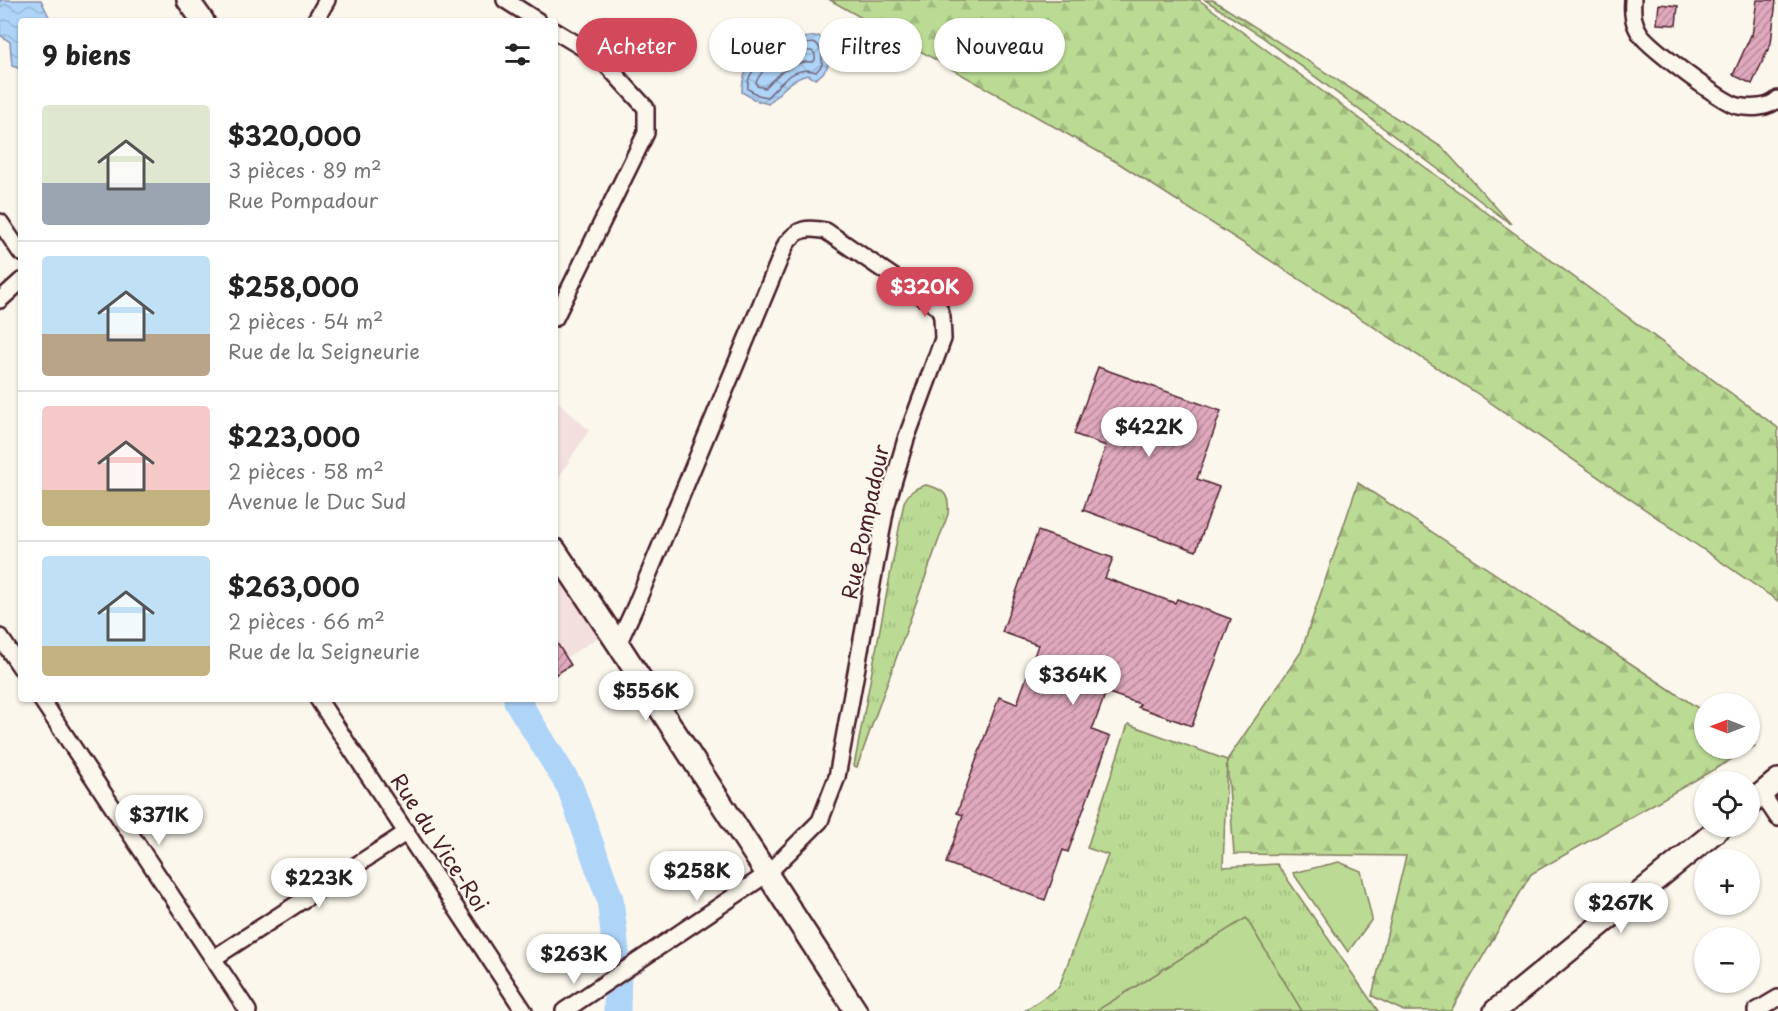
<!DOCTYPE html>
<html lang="fr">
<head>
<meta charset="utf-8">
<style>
	body { margin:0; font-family:"Playpen Sans",sans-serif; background:#f6f6f6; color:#222; height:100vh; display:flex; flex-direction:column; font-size:22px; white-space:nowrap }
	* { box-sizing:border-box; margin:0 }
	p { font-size:20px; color:#767676 }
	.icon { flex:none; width:33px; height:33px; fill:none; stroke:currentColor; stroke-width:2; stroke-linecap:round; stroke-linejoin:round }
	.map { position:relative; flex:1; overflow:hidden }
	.panel { position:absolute; left:18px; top:18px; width:540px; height:684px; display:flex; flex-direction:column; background:#fff; border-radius:6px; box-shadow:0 2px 4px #0004 }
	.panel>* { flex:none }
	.hud { position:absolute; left:576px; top:18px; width:570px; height:54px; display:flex; gap:12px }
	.needle { width:39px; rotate:270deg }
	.buttons { position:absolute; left:1694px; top:693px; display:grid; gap:12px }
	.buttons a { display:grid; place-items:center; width:66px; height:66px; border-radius:50%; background:#fff; box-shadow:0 2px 4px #0004; font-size:30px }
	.price { position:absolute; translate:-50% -51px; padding:0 14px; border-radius:21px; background:#fff; color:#222; font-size:20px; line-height:39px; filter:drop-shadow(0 2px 3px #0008) }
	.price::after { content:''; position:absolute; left:50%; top:36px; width:18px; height:14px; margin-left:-9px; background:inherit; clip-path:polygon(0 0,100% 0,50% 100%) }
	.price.on { background:#d1495b; color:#fff }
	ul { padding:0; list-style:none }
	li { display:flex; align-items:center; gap:18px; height:150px; padding:0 24px }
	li+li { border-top:2px solid #e0e0e0 }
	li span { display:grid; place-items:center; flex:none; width:168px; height:120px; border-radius:6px; color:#555 }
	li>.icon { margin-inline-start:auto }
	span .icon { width:72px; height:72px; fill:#fffc; stroke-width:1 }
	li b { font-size:26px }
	h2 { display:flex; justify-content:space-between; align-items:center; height:72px; padding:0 24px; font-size:26px }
	.chip { padding:0 21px; border-radius:27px; background:#fff; box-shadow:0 2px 4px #0004; font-size:21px; line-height:54px }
	.chip.on { background:#d1495b; color:#fff }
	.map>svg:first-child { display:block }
</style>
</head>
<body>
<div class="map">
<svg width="1778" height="1011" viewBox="0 0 1778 1011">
	<defs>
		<pattern id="grass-tufts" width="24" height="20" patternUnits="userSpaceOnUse" patternTransform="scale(1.5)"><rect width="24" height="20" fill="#bbdb94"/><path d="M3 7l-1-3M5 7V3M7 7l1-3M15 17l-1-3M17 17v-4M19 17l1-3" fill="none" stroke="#a2bc80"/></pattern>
		<pattern id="forest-firs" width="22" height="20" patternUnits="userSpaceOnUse" patternTransform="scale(1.5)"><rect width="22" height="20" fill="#bbdb94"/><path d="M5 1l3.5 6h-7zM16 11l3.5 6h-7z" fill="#a2bc80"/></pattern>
		<pattern id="water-waves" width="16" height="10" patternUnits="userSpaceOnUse" patternTransform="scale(1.5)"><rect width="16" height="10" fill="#aed4f8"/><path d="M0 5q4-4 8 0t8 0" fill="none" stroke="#97b6d5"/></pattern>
		<pattern id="building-hatch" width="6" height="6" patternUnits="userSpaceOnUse" patternTransform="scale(1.5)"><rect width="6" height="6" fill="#e0a9be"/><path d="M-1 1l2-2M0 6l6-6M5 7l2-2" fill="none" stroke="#b8899b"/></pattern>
	</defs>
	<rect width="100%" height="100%" fill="#fbf7ec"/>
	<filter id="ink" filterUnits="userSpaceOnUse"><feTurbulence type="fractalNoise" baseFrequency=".0167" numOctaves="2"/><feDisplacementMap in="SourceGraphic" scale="12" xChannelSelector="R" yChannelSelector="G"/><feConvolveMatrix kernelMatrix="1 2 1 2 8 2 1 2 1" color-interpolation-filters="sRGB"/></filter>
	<g filter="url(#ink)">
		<g fill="#f3e0de">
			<path d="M555 399 589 430 555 483Z"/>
			<path d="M555 550 608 631 555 665Z"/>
		</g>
		<g fill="url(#grass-tufts)" stroke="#827d60" stroke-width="1.5">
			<path d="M926 485C945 489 950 496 948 514L857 767 854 766 904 502C910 491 915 488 926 485Z"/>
			<path d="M1128 724 1227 760 1223 867 1277 864 1378 1011H1024L1059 987 1108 855 1087 848Z"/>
		</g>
		<g fill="url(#forest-firs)" stroke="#827d60" stroke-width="1.5">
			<path d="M830 0H1199L1778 428V601L1475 392 1120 164Z"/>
			<path d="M1205 0H1213L1443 148 1511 224 1261 36Z"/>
			<path d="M1358 483 1704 712V748H1749V742L1755 746 1531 874 1451 1011H1404L1372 996 1406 856 1234 854 1227 760 1301 652Z"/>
		</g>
		<g fill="#bbdb94" stroke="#827d60" stroke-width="1.5">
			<path d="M1339 862 1361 871 1372 919 1348 952 1293 873Z"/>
			<path d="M1246 918 1302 1011H1096Z"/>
		</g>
		<g fill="url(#water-waves)" stroke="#868ca6" stroke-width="1.5">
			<path d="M0 0H41L51 21H21V69L12 66 10 42 0 35Z"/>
			<path d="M793 32 802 38 819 36C822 40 827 44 828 49 833 61 826 73 815 79L808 75C790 79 781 92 768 104L755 100 742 92C742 71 750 65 764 51 768 46 770 39 776 35 780 33 785 34 790 35Z"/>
		</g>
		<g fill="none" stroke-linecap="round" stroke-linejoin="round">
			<g stroke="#72677d" stroke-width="1.5">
				<path d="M779 40H794L802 44 816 43 822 51V65L816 72C794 64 781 84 767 97L758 95 748 89C746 72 761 64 770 52 773 48 776 44 779 40Z"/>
				<path d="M782 48C792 48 802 51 812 51L815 54V60L813 62C792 60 778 74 765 88L757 86 756 82C762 69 773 60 782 48Z"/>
			</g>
			<path stroke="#aed4f8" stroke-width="27" d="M517 701 570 787 610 899 618 969 617 1011"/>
		</g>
		<g fill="url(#building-hatch)" stroke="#4a1f2b" stroke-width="1.5">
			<path d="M1757 0H1776L1771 43 1752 84 1733 75 1751 35 1752 36Z"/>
			<path d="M1659 4 1678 6 1676 25 1657 24Z"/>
			<path d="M1098 367 1221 411 1197 479 1219 487 1196 551 1083 510 1106 446 1074 434Z"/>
			<path d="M1038 531 1113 558 1105 578 1175 603 1177 599 1231 619 1192 726 1138 707 1140 704 1106 692 1092 730 1110 737 1068 852 1063 850 1045 900 946 863 963 815 957 813 999 697 1017 704 1038 645 1002 632Z"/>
			<path d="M555 640 571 665 555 675Z"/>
		</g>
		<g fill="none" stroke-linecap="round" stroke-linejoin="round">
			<defs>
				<g id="street">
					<path d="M505 0 538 21"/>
					<path d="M1633 0C1632 13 1633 24 1641 35 1652 49 1723 103 1738 106 1751 109 1769 108 1778 99"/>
					<path d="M315 21 327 0"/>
					<path d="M555 31 600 58 646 108V133L555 318"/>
					<path d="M0 222 21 253"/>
					<path d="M0 300 21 281"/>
					<path d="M0 637 21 668"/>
					<path d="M41 699 248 1011"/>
					<path d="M318 699 524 1011"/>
					<path d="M1762 794 1778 818"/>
					<path d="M214 958 407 832"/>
					<path d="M564 1011 767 874 820 821 837 777 886 507 906 439 943 339 942 317 939 308 826 231C807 227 798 228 786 244L635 607 618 644"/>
					<path d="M1756 1011 1778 998"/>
				</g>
				<g id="secondary">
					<path d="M188 0 203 21"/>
					<path d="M555 550 618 644 856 1011"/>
					<path d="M1749 804 1778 780"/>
					<path d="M1495 1011 1722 826"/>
				</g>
			</defs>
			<use href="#street" stroke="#4a1f2b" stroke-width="20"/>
			<use href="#secondary" stroke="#4a1f2b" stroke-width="26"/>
			<use href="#street" stroke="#fbf7ec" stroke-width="15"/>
			<use href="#secondary" stroke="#fbf7ec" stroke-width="21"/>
		</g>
	</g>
	<g text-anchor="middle" stroke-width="4.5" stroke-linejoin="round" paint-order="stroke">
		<g font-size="21" fill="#4a1f2b" stroke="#fbf7ec">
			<text transform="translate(866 522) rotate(-78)" y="7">Rue Pompadour</text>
			<text transform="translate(439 843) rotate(57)" y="7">Rue du Vice-Roi</text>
		</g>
	</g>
</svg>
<div class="buttons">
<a><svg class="needle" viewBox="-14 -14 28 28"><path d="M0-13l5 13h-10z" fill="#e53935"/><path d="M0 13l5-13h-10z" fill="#767676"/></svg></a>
<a><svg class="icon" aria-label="locate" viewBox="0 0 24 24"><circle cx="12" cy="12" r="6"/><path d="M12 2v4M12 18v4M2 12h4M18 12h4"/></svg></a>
<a>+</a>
<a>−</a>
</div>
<b class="price on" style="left:925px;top:318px">$320K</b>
<b class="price" style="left:1149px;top:458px">$422K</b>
<b class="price" style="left:1073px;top:706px">$364K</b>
<b class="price" style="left:646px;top:722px">$556K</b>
<b class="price" style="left:159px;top:846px">$371K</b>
<b class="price" style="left:697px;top:902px">$258K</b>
<b class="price" style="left:319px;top:909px">$223K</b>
<b class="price" style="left:1621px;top:934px">$267K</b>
<b class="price" style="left:574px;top:985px">$263K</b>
<div class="hud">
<a class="chip on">Acheter</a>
<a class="chip">Louer</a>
<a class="chip">Filtres</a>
<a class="chip">Nouveau</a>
</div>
<section class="panel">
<h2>9 biens<svg class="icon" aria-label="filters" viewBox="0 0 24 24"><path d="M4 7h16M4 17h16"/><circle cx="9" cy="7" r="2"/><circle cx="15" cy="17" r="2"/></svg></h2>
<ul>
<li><span style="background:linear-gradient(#dfe7d0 65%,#9aa5b1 0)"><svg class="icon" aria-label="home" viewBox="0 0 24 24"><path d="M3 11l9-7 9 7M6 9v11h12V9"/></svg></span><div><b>$320,000</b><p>3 pièces · 89 m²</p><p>Rue Pompadour</p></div></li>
<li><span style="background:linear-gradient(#bfe0f5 65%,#b9a48a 0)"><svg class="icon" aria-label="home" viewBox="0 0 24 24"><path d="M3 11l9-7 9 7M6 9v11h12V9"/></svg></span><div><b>$258,000</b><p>2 pièces · 54 m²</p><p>Rue de la Seigneurie</p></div></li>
<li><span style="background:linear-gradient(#f6c9c9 70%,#c2b280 0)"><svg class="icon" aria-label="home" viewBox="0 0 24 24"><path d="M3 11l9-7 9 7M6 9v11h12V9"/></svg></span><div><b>$223,000</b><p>2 pièces · 58 m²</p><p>Avenue le Duc Sud</p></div></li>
<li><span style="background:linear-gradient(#bfe0f5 75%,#c2b280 0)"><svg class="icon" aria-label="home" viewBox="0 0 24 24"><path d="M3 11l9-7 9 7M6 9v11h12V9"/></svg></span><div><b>$263,000</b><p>2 pièces · 66 m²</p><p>Rue de la Seigneurie</p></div></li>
</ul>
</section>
</div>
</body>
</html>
